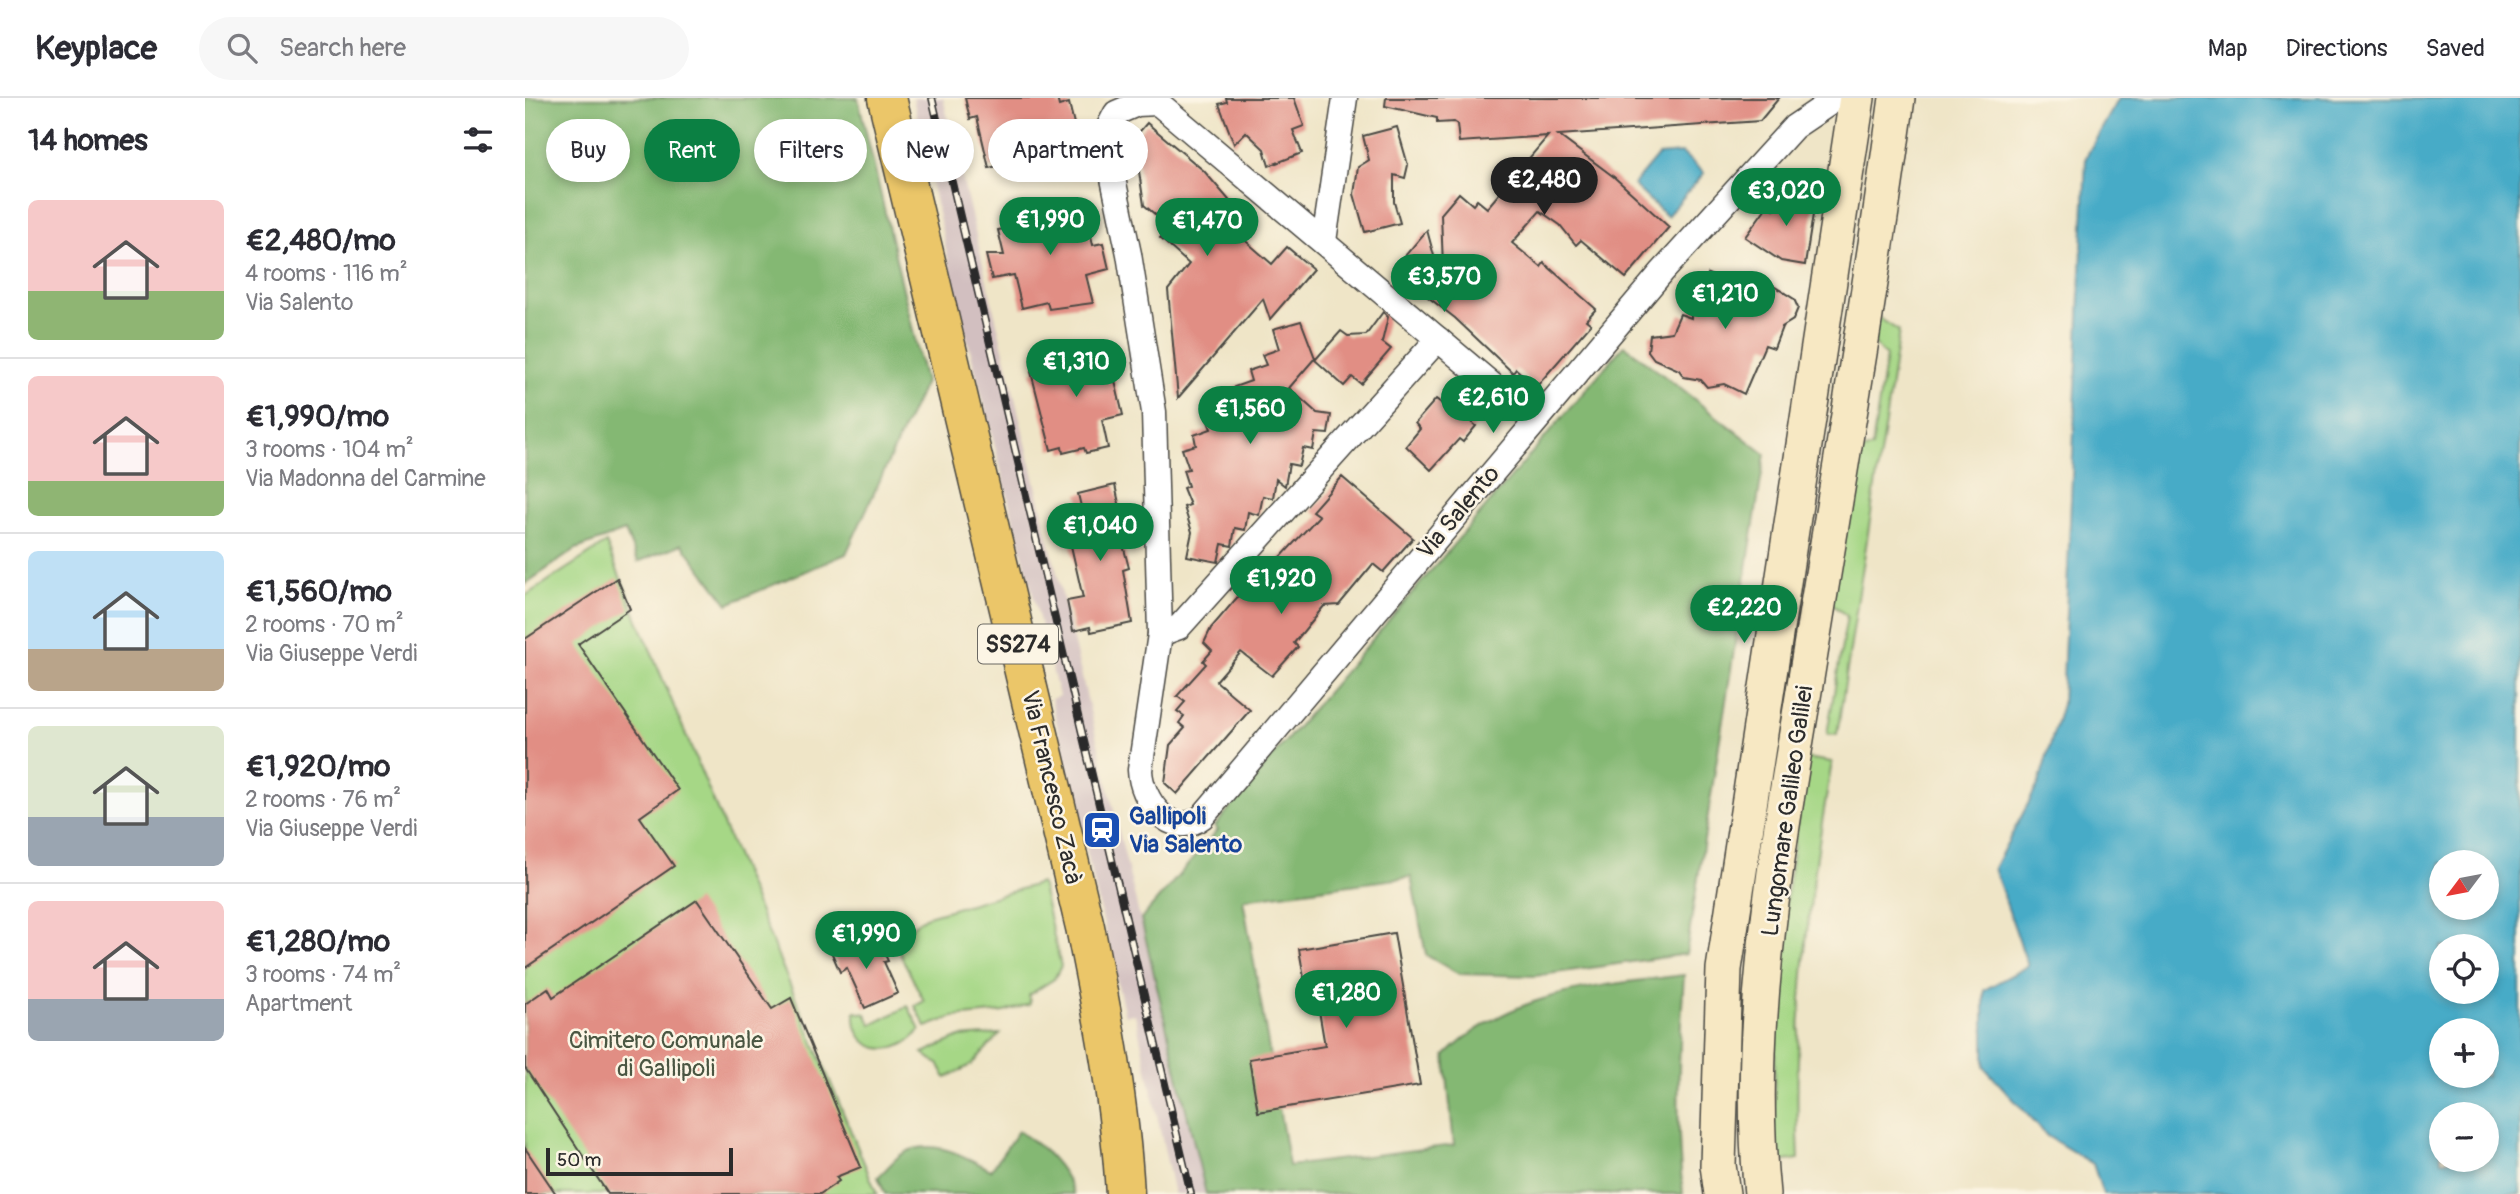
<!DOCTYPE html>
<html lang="en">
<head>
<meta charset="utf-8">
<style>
	body { margin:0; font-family:Pangolin,sans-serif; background:#f7f7f7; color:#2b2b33; height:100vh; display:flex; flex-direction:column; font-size:26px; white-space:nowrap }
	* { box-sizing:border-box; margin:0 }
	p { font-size:23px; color:#7c7c81 }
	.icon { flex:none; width:38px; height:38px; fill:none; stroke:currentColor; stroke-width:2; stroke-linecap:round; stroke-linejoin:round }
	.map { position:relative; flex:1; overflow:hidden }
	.details { display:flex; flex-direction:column; background:#fff; width:525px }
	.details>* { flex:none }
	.hud { position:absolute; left:21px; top:21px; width:665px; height:63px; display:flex; gap:14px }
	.needle { width:46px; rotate:238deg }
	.fabs { position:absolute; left:1904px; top:752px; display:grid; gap:14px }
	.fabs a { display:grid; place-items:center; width:70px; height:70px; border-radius:50%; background:#fff; box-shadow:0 4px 10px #0003; font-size:35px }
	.scale { position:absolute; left:21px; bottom:18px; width:187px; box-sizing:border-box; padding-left:7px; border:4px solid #2b2b2b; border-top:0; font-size:19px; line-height:24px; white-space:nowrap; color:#2b2b2b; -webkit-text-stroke:5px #fcf5e5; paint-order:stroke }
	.price { position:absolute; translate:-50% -60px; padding:0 16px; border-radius:24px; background:#0b8043; color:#fff; font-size:23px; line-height:46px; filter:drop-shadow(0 2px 4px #0008) }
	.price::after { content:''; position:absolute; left:50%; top:42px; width:21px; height:16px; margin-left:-10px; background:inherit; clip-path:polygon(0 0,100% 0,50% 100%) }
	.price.on { background:#222; color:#fff }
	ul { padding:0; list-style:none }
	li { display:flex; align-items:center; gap:21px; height:175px; padding:0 28px }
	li+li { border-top:2px solid #e1e1e2 }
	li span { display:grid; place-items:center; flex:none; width:196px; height:140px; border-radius:10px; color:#555 }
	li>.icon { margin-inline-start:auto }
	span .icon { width:84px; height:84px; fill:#fffc; stroke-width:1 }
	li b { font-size:30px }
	h2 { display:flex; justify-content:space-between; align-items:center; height:84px; padding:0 28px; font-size:30px }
	.chip { padding:0 24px; border-radius:32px; background:#fff; box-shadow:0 4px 10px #0003; font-size:24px; line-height:63px }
	.chip.on { background:#0b8043; color:#fff }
	header { display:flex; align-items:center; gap:42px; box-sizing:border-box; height:98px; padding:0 35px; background:#fff; border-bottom:2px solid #e1e1e2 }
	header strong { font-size:33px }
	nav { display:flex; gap:38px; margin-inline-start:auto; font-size:24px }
	.search { width:490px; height:63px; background:#f7f7f7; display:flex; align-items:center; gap:18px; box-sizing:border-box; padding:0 24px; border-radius:38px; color:#7c7c81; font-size:26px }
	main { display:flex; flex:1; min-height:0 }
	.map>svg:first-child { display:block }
</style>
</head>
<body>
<header>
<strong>Keyplace</strong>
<div class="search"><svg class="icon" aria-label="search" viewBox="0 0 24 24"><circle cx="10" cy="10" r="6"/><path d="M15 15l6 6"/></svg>Search here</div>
<nav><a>Map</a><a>Directions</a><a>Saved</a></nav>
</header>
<main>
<section class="details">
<h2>14 homes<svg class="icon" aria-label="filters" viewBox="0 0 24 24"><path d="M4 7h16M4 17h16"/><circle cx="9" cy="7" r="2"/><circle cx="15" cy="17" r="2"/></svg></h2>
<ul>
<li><span style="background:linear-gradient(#f6c9c9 65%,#8fb573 0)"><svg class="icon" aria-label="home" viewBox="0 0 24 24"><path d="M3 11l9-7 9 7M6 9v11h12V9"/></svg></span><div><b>€2,480/mo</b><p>4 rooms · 116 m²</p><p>Via Salento</p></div></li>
<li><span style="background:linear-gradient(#f6c9c9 75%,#8fb573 0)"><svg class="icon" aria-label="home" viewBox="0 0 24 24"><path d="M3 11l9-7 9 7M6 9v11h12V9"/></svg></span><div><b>€1,990/mo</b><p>3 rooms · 104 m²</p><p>Via Madonna del Carmine</p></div></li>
<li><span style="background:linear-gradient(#bfe0f5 70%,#b9a48a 0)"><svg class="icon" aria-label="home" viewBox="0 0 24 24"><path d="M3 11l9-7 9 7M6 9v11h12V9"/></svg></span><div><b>€1,560/mo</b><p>2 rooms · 70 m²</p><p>Via Giuseppe Verdi</p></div></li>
<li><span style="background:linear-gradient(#dfe7d0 65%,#9aa5b1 0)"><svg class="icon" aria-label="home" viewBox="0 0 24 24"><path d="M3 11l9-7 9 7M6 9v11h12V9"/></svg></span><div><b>€1,920/mo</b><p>2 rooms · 76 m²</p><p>Via Giuseppe Verdi</p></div></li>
<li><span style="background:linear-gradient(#f6c9c9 70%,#9aa5b1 0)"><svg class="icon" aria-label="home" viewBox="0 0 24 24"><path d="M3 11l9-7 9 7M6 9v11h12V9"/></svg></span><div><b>€1,280/mo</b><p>3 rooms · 74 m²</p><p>Apartment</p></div></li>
</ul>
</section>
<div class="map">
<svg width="1995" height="1096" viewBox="0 0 1995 1096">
	<rect width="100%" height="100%" fill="#fcf5e5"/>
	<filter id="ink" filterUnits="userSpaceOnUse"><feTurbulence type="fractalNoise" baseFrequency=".0143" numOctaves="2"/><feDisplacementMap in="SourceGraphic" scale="14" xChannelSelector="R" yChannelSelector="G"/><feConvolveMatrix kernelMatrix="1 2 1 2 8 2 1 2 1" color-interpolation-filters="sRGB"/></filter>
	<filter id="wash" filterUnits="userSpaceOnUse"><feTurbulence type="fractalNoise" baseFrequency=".00686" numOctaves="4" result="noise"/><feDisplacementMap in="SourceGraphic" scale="28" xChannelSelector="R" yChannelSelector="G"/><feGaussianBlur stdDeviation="1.57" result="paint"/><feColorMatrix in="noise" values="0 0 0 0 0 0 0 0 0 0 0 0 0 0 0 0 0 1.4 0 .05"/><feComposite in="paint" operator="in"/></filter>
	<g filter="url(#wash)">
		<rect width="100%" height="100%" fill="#efe5c7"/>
		<path fill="#d2bfc0" d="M388 0H418L681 1096H649L610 916 600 917 526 601 534 598 431 197Z"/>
		<g fill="#a6d786" stroke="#688158" stroke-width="2">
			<path d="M1351 218 1374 233 1312 637 1302 636 1322 518 1306 506 1330 357 1347 349 1361 258 1349 246Z"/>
			<path d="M81 445 352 1096H0V498Z"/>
			<path d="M1281 660 1307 664C1284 797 1267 926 1274 1061L1247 1065 1253 860Z"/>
			<path d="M516 785 536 868 529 881 504 897 505 906 479 914 428 919 401 929 390 908 399 903 368 842 400 819Z"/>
			<path d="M383 908 395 932C373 962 327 956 330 914L341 916 347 927Z"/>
			<path d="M475 936 446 967 421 980 414 967 398 955 435 939Z"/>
		</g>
		<g fill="#84b873" stroke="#58724f" stroke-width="2">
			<path d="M0 0H333L400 284 321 456 203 506 157 446 113 464 100 433 51 451 0 486Z"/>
			<path d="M1099 247 1240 356 1161 856 1010 878 934 876 901 857 886 779 718 801 764 1068 929 1047 920 958C983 893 1073 888 1159 877 1154 950 1150 1022 1158 1096H681L616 821 693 732 690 728 741 666Z"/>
			<path d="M493 1033C519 1049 538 1067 549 1096H360L353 1079C361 1072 369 1061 377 1056 408 1038 440 1059 466 1072Z"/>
		</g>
		<g fill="#47abc7" stroke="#396b79" stroke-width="2" fill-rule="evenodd">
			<path d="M1594 0H1995V1096H1578L1568 1066 1522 1038 1459 969V892L1503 868 1469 770 1514 685 1537 606 1561 59ZM1916 765H1962V810H1916ZM1916 849H1962V894H1916ZM1916 933H1962V978H1916ZM1916 1017H1962V1062H1916Z"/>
			<path d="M1157 55 1179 75 1142 118 1108 87 1133 57Z"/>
		</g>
		<g id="blocks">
			<g fill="#e18e84">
				<path d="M440 0H532L534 8 544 5 550 30 528 36 535 64 513 70 512 64 490 69 489 64 464 70 452 19 445 21Z"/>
				<path d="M701 0H769L779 28 768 32 777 55 744 68 739 51 721 34 709 46 694 6 702 4Z"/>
				<path d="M861 0H1254L1235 23 1033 37 1089 79 1144 129 1101 180 1056 142 1051 147 1035 127 1015 113 987 145 1016 169 1019 165 1071 211 1061 222 1066 226 1011 289 991 271 988 275 930 220 868 172 902 132 912 169 918 168 916 116 934 95 948 107 952 102 962 110 1023 38 934 44 932 26 929 24 912 25V20L860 8Z"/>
				<path d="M622 25 679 73 704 102 691 117 747 166 762 149 788 171 745 221 738 201 653 300 643 192 664 166 635 140 645 129 619 107 609 40Z"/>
				<path d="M872 29 883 67 880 80 869 77V104L875 125 840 134 829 96 833 69 844 62 838 38Z"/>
				<path d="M1279 91 1290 104 1280 167 1256 163 1220 139 1243 107 1249 111 1267 93Z"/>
				<path d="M514 106 516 113 559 107 568 147 578 145 584 171 561 177 568 205 524 211 522 204 497 210 489 177 467 181 461 157H479L473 132 499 127 495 111Z"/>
				<path d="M1183 176 1203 185 1205 180 1239 182 1269 201 1273 210 1268 222 1257 229 1249 250 1240 247 1219 296 1199 286 1182 289 1176 282 1159 279 1154 272 1129 261 1123 253 1125 237 1147 234 1155 216 1166 220 1167 193 1180 187Z"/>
				<path d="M858 214 863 219 857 244 866 251 836 286 827 279 819 288 790 262 816 233 823 238 841 237Z"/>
				<path d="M776 223 790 260 764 290 792 315 806 317 803 336 791 335 788 352 778 350 774 368 764 366 760 388 751 381 748 400 738 398 734 417 723 414 720 432 710 430 707 448 697 446 693 464 662 458 667 434 659 409 665 407 658 390 663 388 658 372 664 371 657 351 671 347 669 337 686 331 682 321 700 315 696 305 713 299 709 289 726 283 723 273 741 267 737 257 754 251 748 231Z"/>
				<path d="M529 251 530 259 573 253 575 264 585 262 598 317 577 322 583 350 561 355 559 350 538 355 537 349 526 352 506 274 512 272 508 256Z"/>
				<path d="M911 301 930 316 933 313 951 328 938 344 934 341 906 372 881 348 895 331 890 325Z"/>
				<path d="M817 379 888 440 858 474 848 466 814 507 799 508 769 545 773 549 747 578 716 554 691 583 725 612 652 696 640 685 645 647 660 630 654 625 659 618 652 613 660 604 652 598 681 566 678 563 687 553 679 545 686 530 721 489 719 499 794 418 787 413Z"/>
				<path d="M590 387 602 442 597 443 604 470 598 472 607 525 566 534 565 529 548 533 542 503 558 500 541 426 559 421 553 396Z"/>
				<path d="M92 480 105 511 53 546 153 692 115 719 149 768 0 870V541Z"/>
				<path d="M172 802 247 911 266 900 336 1069 311 1079 314 1083 295 1096H83L0 970V906L23 890 28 899Z"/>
				<path d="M869 835 895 987 733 1014 724 961 800 948 792 901 783 903 774 851Z"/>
				<path d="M326 842 332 853 354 843 363 863 359 864 373 895 340 910 322 870 315 874 305 851Z"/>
				<path d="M0 1050 31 1096H0Z"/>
			</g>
		</g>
	</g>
	<g filter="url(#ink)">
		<use href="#blocks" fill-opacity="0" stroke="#484742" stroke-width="2"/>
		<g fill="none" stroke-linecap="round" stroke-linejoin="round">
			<defs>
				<g id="street">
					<path d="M799 143 820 0"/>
					<path d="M1010 323 633 5 612 6 591 15 579 38 604 156 629 314 635 536 615 672C616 701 645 743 677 719L1137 174 1269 29 1312 0"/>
					<path d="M635 536 654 529 913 241"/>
				</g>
				<g id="secondary">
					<path d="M1197 1096 1193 1067 1199 871 1332 0"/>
					<path d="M1237 1096C1220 931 1251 762 1278 599 1310 399 1345 200 1372 0"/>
				</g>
				<path id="primary" d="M362 0 560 829C578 918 595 1005 600 1096"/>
			</defs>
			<use href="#street" stroke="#484742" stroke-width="27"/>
			<use href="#secondary" stroke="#484742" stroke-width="38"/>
			<use href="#primary" stroke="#484742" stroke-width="41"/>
			<use href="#street" stroke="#fff" stroke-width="24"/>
			<use href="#secondary" stroke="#f7e8c3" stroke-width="35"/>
			<use href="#primary" stroke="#ebc669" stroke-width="38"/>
			<defs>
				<path id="rail" d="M407 0 666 1096"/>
			</defs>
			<use href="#rail" stroke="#2b2b2b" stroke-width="8"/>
			<use href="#rail" stroke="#fcf5e5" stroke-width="5" stroke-dasharray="16" stroke-linecap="butt"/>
		</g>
	</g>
	<defs>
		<symbol id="station-square" viewBox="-11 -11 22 22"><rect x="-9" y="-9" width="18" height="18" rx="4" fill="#1a4fb4" stroke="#fcf5e5"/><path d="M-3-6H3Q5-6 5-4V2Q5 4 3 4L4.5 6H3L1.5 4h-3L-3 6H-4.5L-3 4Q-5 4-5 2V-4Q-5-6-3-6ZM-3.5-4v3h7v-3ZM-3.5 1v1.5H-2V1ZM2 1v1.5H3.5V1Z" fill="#fff"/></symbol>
	</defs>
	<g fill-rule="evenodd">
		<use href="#station-square" x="555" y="710" width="44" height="44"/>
	</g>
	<g text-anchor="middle" stroke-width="5" stroke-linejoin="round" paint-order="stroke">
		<rect fill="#fcf5e5" stroke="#6a6863" stroke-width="2" x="453" y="526.5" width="80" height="39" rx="5"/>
		<g font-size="23" font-weight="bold" fill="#2b2b2b">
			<text x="493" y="554">SS274</text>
		</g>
		<g font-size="24" fill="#2b2b2b" stroke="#fcf5e5">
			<text transform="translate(933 414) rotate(-50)" y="8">Via Salento</text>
			<text transform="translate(527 689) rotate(77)" y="8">Via Francesco Zacà</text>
			<text transform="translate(1262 713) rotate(-82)" y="8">Lungomare Galileo Galilei</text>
		</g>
		<g font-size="24" font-weight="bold" fill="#164399" stroke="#fcf5e5" text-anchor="start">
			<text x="604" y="726">Gallipoli<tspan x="604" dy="28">Via Salento</tspan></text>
		</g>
		<g font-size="24" fill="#4a5642" stroke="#fcf5e5">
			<text x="141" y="950">Cimitero Comunale<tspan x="141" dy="28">di Gallipoli</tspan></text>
		</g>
	</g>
</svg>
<div class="fabs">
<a><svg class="needle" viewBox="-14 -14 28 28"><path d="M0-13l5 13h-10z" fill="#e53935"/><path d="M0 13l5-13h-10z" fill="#7c7c81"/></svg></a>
<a><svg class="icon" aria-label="locate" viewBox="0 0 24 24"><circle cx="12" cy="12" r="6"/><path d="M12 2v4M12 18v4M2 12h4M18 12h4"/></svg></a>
<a>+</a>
<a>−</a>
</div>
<div class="scale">50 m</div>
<b class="price on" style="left:1019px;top:119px">€2,480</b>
<b class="price" style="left:1261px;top:130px">€3,020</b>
<b class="price" style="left:525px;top:159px">€1,990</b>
<b class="price" style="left:682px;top:160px">€1,470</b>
<b class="price" style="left:919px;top:216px">€3,570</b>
<b class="price" style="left:1200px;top:233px">€1,210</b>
<b class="price" style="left:551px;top:301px">€1,310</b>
<b class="price" style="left:968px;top:337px">€2,610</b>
<b class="price" style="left:725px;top:348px">€1,560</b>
<b class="price" style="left:575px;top:465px">€1,040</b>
<b class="price" style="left:756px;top:518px">€1,920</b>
<b class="price" style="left:1219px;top:547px">€2,220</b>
<b class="price" style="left:341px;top:873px">€1,990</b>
<b class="price" style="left:821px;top:932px">€1,280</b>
<div class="hud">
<a class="chip">Buy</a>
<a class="chip on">Rent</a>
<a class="chip">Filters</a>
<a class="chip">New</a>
<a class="chip">Apartment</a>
</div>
</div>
</main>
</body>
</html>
